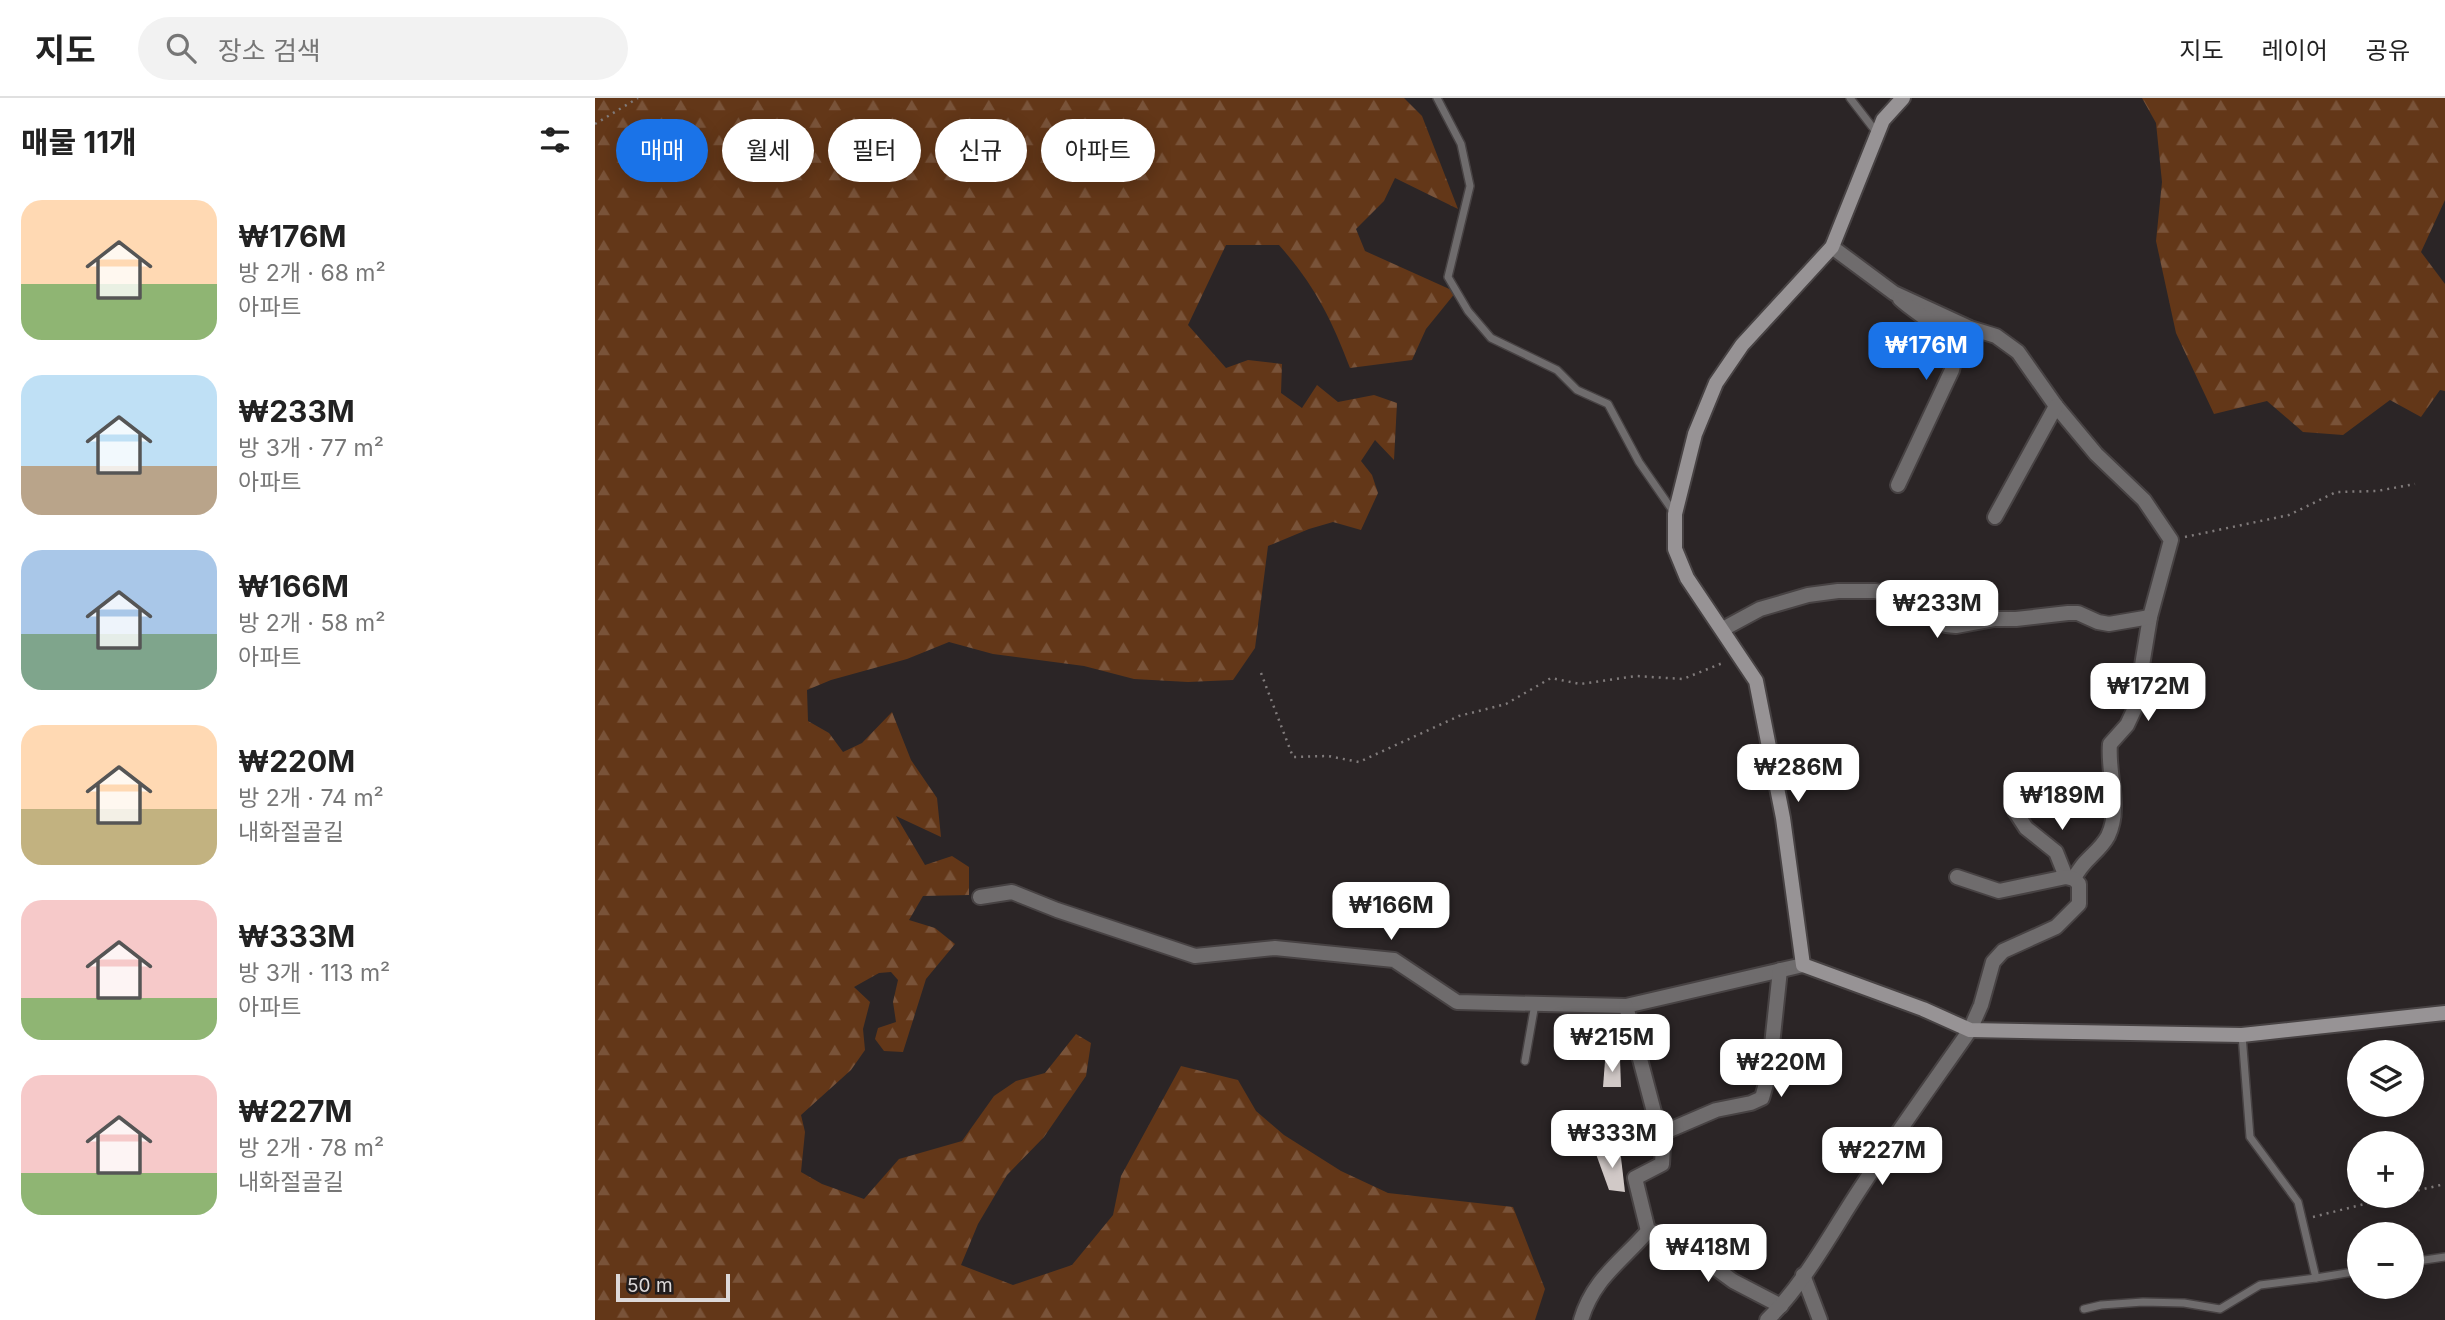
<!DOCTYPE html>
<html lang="ko">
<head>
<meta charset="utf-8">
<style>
	body { margin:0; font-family:Inter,"Noto Sans KR",sans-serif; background:#f2f2f2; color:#222; height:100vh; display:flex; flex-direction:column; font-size:26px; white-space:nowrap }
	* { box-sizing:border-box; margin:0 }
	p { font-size:23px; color:#767676 }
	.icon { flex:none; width:38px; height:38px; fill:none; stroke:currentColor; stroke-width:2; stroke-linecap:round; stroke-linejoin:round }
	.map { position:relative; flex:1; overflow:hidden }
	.sheet { display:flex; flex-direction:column; background:#fff; width:595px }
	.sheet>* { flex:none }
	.guide { position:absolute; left:21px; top:21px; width:665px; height:63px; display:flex; gap:14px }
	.buttons { position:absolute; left:1752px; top:942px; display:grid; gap:14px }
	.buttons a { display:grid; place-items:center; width:77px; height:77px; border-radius:50%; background:#fff; box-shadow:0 4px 18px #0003; font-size:35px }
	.scale { position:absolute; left:21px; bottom:18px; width:114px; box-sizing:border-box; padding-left:7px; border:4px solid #ddd9d9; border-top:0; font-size:19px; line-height:24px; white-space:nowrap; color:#ddd9d9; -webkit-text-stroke:5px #211c1c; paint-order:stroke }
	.price { position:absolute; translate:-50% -60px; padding:0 16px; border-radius:14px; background:#fff; color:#222; font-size:23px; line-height:46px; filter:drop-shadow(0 2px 4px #0008) }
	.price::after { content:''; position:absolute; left:50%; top:42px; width:21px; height:16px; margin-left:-10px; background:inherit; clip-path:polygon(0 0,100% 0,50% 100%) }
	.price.current { background:#1a73e8; color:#fff }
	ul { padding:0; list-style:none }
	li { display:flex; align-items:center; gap:21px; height:175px; padding:0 21px }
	li span { display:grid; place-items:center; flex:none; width:196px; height:140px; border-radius:21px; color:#555 }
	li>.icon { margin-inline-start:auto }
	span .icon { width:84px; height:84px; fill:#fffc; stroke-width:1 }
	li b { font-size:30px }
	h2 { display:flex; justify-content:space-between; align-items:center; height:84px; padding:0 21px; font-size:30px }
	.chip { padding:0 24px; border-radius:32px; background:#fff; box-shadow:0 4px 18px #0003; font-size:24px; line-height:63px }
	.chip.current { background:#1a73e8; color:#fff }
	header { display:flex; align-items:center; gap:42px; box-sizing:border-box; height:98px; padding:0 35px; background:#fff; border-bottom:2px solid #e0e0e0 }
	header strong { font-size:33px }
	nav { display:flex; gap:38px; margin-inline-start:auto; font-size:24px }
	.search { width:490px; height:63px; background:#f2f2f2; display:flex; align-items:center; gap:18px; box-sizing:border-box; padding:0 24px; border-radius:38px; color:#767676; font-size:26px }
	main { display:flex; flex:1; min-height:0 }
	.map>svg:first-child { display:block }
</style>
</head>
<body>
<header>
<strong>지도</strong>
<div class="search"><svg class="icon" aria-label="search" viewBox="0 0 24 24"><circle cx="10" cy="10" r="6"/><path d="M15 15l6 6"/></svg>장소 검색</div>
<nav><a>지도</a><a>레이어</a><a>공유</a></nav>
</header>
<main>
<section class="sheet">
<h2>매물 11개<svg class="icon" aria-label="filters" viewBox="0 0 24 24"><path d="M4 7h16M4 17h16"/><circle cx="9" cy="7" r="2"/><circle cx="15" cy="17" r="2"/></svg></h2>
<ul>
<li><span style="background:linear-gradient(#ffd9b3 60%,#8fb573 0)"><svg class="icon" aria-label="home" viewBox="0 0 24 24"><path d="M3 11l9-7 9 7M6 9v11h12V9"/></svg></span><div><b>₩176M</b><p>방 2개 · 68 m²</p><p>아파트</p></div></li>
<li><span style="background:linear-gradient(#bfe0f5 65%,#b9a48a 0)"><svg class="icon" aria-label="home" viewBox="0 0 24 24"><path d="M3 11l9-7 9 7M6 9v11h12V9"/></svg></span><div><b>₩233M</b><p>방 3개 · 77 m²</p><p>아파트</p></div></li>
<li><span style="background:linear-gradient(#a9c7e8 60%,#7fa58c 0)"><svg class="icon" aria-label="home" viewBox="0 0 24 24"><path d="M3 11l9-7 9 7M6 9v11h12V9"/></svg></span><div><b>₩166M</b><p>방 2개 · 58 m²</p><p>아파트</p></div></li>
<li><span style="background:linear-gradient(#ffd9b3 60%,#c2b280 0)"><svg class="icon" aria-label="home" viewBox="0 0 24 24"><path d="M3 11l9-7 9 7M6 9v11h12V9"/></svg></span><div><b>₩220M</b><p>방 2개 · 74 m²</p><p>내화절골길</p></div></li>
<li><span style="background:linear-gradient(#f6c9c9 70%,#8fb573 0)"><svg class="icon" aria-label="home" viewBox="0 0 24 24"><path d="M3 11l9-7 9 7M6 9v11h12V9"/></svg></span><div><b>₩333M</b><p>방 3개 · 113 m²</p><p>아파트</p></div></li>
<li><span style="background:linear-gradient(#f6c9c9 70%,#8fb573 0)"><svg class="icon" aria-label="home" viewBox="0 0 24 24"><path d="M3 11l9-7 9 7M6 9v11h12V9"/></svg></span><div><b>₩227M</b><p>방 2개 · 78 m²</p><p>내화절골길</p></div></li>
</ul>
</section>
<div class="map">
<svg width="1850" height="1222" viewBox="0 0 1850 1222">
	<defs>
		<pattern id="forest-firs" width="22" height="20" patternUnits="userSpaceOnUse" patternTransform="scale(1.75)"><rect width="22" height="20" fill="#633718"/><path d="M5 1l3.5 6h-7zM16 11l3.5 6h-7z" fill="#795339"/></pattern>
	</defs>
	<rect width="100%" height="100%" fill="#2b2526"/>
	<g fill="url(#forest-firs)">
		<path d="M0 0H809L827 18 863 111 800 80 789 103 761 131 770 153 861 194 831 231 817 262 755 270C736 220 720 188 684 147H631L593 227 631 270 653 262 687 266 686 295 707 310 722 287 743 304 779 297 802 305 799 362 780 342 766 363 777 377 783 395 766 432 738 424 714 431 673 448 660 550 638 582 593 584 539 581 489 568 398 556 354 544 312 561 236 582 212 592 213 623 234 635 248 654 267 645 297 614 316 662 342 700 346 739 301 718 330 767 357 758 374 769V797L328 798 314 822 340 830 360 846 331 881 308 954 289 953 280 941 283 930 301 924 298 904 303 882 296 874 284 875 259 889 275 904 268 931 270 952 256 972 206 1017 210 1034 206 1074 227 1086 269 1101 304 1061 367 1043 399 998 421 983 450 975 481 936 496 945 491 978 449 1039 412 1077 383 1126 366 1167 418 1187 477 1167 518 1117 526 1078 586 968 643 982 661 1013 689 1037 746 1073 793 1095 918 1109 950 1191 940 1222H0Z"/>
		<path d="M1547 0H1850V102L1826 154 1850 186V293L1845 292 1826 319 1795 302 1748 337 1708 334 1672 303 1619 316 1581 235 1561 143 1567 84 1561 25Z"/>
	</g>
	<g fill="#d1c9c7">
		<path d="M1025 961 1026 989H1008L1010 963Z"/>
		<path d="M1025 1051 1030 1094 1014 1092 1001 1056Z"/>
	</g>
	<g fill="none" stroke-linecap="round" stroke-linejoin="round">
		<defs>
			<g id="lane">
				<path d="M842 0 866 46 875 88 853 179 873 213 896 240 962 272 982 292 1013 306 1044 364 1080 416"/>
				<path d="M1255 0 1282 35"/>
				<path d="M1647 937 1655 1039 1703 1104 1721 1180 1764 1173"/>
				<path d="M930 963 940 906"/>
				<path d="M1816 1164 1850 1159"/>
				<path d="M1489 1211 1506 1207 1548 1204 1589 1205 1625 1211 1665 1187 1721 1180"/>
			</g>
			<g id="street">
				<path d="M1237 149 1299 195 1375 230 1401 238 1423 254 1461 308 1501 356 1549 402 1576 442 1555 519 1540 610 1532 627 1515 646C1512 676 1527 709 1513 738 1504 755 1487 762 1479 781"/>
				<path d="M1303 387 1357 272 1362 251C1351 230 1322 217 1305 201"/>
				<path d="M1400 419 1461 308"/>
				<path d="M1128 531 1165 511 1213 497 1243 493H1280L1303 497 1314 502 1351 527 1361 528 1399 521H1421L1473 515H1483L1503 524 1514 526 1555 519"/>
				<path d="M1420 713 1431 730 1461 754 1471 779"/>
				<path d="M385 799 417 794 462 812 600 858 680 850 799 862 862 904 1031 908 1208 867"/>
				<path d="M1065 1036 1121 1012 1156 1005 1167 1000 1174 975 1185 872"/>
				<path d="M1053 1133 1080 1140 1138 1183 1186 1208"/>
				<path d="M1208 1177 1225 1222"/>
				<path d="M986 1222C998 1181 1026 1164 1053 1133L1040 1080 1067 1066 1068 1048 1031 908"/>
				<path d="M1172 1222C1210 1185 1236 1135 1265 1091 1300 1037 1338 985 1375 932L1386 907 1398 864 1408 853 1461 829 1484 806V786L1479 781 1471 779 1404 793 1362 779"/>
			</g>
			<path id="secondary" d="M1308 0 1288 22 1237 149 1147 247 1121 285 1100 336 1080 416V451L1092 480 1161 583 1188 720 1208 867 1328 911 1375 932 1647 937 1850 915"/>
		</defs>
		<use href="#lane" stroke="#474243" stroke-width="10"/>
		<use href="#street" stroke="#474243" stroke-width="18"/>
		<use href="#secondary" stroke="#474243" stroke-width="18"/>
		<g stroke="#807b7b" stroke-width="2.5" stroke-dasharray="2 5" stroke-linecap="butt">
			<path d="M0 26 43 0"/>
			<path d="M1590 439 1694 417 1741 394 1782 393 1820 386"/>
			<path d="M666 575 698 659 733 658 764 664 864 618 911 606 956 580 985 586 1041 578 1088 581 1130 564"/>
			<path d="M1816 1094 1850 1086"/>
			<path d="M1718 1119 1805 1097"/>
		</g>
		<use href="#lane" stroke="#6f6c6d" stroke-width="7"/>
		<use href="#street" stroke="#6f6c6d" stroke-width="14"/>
		<use href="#secondary" stroke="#979395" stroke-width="14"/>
	</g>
</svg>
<div class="buttons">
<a><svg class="icon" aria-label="layers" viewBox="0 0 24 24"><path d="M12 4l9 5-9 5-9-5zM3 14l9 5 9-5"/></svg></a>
<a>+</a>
<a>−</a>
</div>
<div class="scale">50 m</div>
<b class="price current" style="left:1331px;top:284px">₩176M</b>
<b class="price" style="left:1342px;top:542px">₩233M</b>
<b class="price" style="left:1553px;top:625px">₩172M</b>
<b class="price" style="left:1203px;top:706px">₩286M</b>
<b class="price" style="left:1467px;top:734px">₩189M</b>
<b class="price" style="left:796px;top:844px">₩166M</b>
<b class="price" style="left:1017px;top:976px">₩215M</b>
<b class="price" style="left:1186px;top:1001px">₩220M</b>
<b class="price" style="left:1017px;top:1072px">₩333M</b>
<b class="price" style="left:1287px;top:1089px">₩227M</b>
<b class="price" style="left:1113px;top:1186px">₩418M</b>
<div class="guide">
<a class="chip current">매매</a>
<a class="chip">월세</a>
<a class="chip">필터</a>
<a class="chip">신규</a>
<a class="chip">아파트</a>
</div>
</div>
</main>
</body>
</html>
